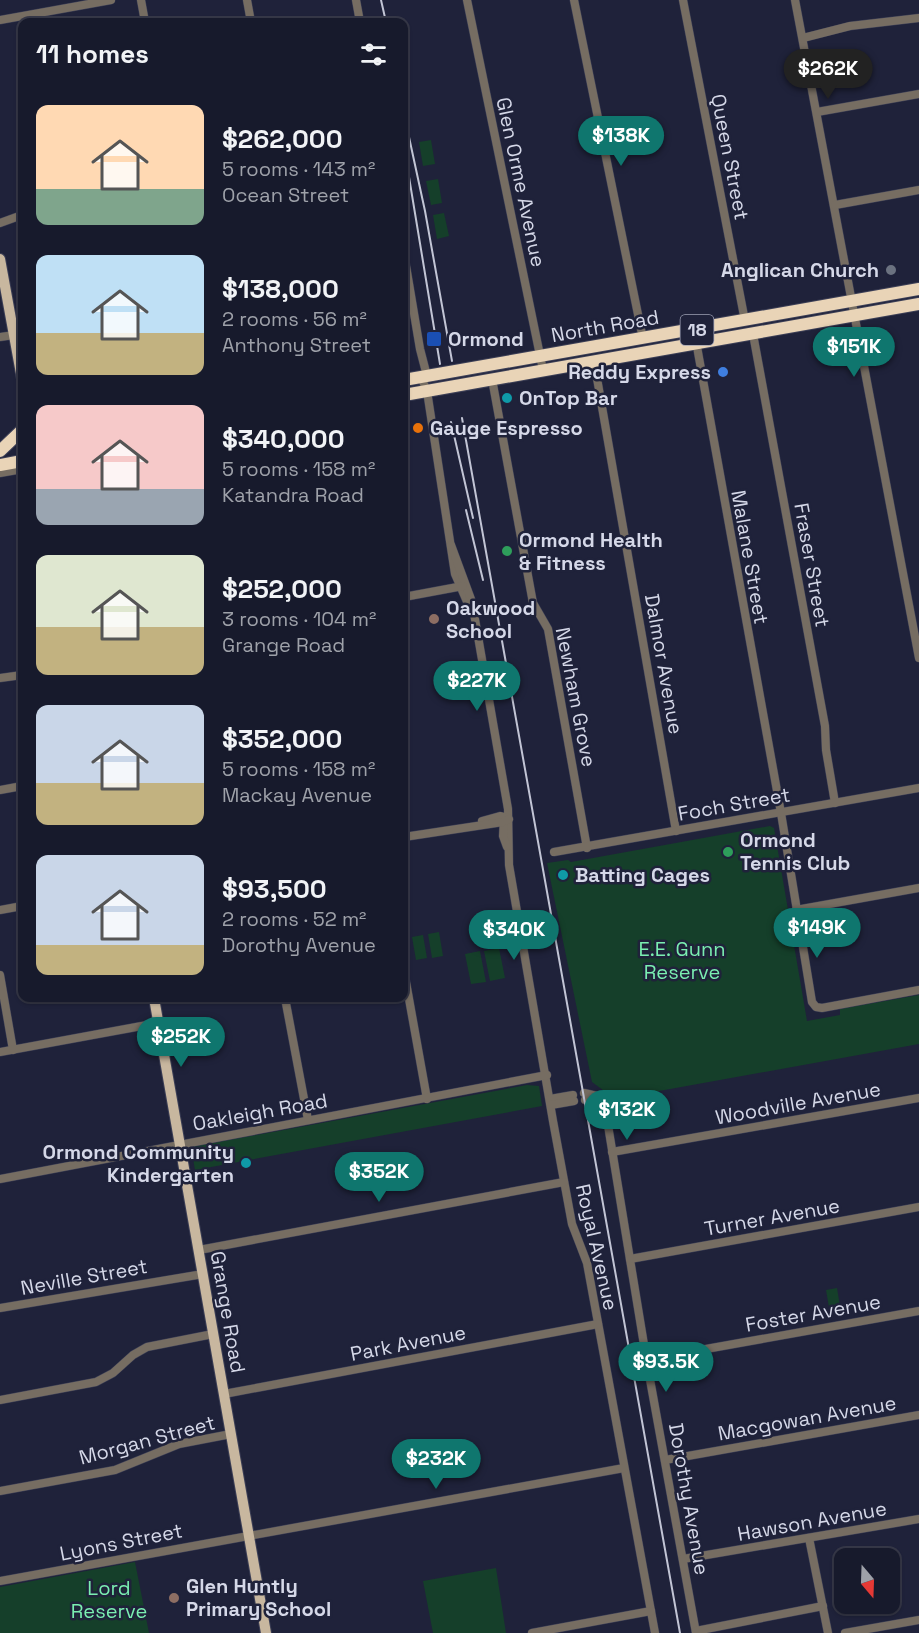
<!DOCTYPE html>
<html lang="en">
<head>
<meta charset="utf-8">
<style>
	body { margin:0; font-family:"Space Grotesk",sans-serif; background:#202334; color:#f1f3f6; height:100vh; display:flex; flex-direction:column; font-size:22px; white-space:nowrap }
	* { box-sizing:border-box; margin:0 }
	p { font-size:20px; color:#9ea1a9 }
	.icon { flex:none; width:33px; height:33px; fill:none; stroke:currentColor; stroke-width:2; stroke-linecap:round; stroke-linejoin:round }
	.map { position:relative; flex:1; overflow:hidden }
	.panel { position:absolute; left:18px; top:18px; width:390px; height:984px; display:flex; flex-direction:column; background:#171a2c; border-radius:12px; box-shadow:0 2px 4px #0004,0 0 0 2px #363848 }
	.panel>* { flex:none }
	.needle { width:39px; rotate:161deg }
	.controls { position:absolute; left:834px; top:1548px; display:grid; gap:12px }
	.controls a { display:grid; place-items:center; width:66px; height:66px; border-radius:12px; background:#171a2c; box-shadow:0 2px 4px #0004,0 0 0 2px #363848; font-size:30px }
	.price { position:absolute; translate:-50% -51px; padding:0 14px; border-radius:21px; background:#0f766e; color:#fff; font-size:20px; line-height:39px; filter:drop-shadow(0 2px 3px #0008) }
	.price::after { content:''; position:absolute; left:50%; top:36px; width:18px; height:14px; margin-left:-9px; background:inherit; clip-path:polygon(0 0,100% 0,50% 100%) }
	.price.selected { background:#222; color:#fff }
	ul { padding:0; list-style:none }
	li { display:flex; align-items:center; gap:18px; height:150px; padding:0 18px }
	li span { display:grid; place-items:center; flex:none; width:168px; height:120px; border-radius:12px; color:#555 }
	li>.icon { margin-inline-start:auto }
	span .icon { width:72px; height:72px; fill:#fffc; stroke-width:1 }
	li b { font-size:26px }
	h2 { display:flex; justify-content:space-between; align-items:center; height:72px; padding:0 18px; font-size:26px }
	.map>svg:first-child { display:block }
</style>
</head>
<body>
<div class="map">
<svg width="919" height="1633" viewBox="0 0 919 1633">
	<rect width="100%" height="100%" fill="#1f223a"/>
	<g fill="#153f2a">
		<path d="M431 140 435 164 423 166 419 142Z"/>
		<path d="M438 179 442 203 431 205 426 181Z"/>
		<path d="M444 213 449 236 437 239 433 215Z"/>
		<path d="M770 826 774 828 807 1021 840 1015V1009L919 995V1044L615 1099 592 1082 547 863 568 860 571 862Z"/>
		<path d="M439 932 443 956 432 958 428 934Z"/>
		<path d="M423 935 427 958 416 960 412 937Z"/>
		<path d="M499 948 505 978 490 981 484 951Z"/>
		<path d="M480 951 486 982 471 984 465 954Z"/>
		<path d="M527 1085 539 1086 542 1106 195 1170 191 1147Z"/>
		<path d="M837 1288 841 1312 830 1313 826 1290Z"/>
		<path d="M135 1562 149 1633H0V1587Z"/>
		<path d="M496 1568 506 1633H433L423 1581Z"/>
	</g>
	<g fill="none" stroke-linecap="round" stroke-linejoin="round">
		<defs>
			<g id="minor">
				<path d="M141 0 145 22"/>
				<path d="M247 0 251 22"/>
				<path d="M356 0 360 22"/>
				<path d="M467 0 543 370"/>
				<path d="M574 0 643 339"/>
				<path d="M683 0 745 321"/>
				<path d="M795 0 919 658"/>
				<path d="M0 20 111 0"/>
				<path d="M803 38 850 26 919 18"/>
				<path d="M817 112 919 94"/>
				<path d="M835 205 919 190"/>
				<path d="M0 223 22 215"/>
				<path d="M404 254 420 349 427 376"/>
				<path d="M694 330 781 813 812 1002 816 1007 822 1008 919 990"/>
				<path d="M753 334 825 726 826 750 835 803"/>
				<path d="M0 337 14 335"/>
				<path d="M594 361 676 831"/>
				<path d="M421 377 427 391 455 574 468 604"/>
				<path d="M492 379 533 603 548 629 587 848"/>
				<path d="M0 473 17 470 22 466"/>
				<path d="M451 545 472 602 508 809 509 865 553 1121 572 1224 587 1263 655 1633"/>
				<path d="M404 597 463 586"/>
				<path d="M0 678 22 675"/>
				<path d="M0 790 22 786"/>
				<path d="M504 818 503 836 507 847"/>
				<path d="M482 821 500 816 508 818"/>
				<path d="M404 837 503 822 509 819"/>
				<path d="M554 852 919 788"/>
				<path d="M0 910 22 906"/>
				<path d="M796 910 919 888"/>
				<path d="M404 971 427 1099"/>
				<path d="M0 975 13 1050"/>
				<path d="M285 998 308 1120"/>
				<path d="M0 1052 158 1023"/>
				<path d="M584 1093 597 1096 605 1107 647 1363 696 1633"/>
				<path d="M550 1099 573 1095"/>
				<path d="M585 1100 593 1101 602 1108"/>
				<path d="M551 1105 574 1101"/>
				<path d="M612 1152 919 1098"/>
				<path d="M0 1179 547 1075"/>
				<path d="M199 1250 564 1182"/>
				<path d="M630 1259 919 1207"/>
				<path d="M0 1308 203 1274"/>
				<path d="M646 1357 678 1354 919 1311"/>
				<path d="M224 1394 598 1324"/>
				<path d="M0 1400 96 1382 113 1373 133 1355 147 1347 213 1334"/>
				<path d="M665 1460 919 1415"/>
				<path d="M0 1491 115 1470 179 1444 231 1434"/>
				<path d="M809 1538 828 1633"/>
				<path d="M683 1559 919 1519"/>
				<path d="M0 1581 624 1468"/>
				<path d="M696 1631 823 1606"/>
				<path d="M532 1633 651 1611"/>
				<path d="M845 1633 919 1620"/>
			</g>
			<g id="major">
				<path d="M0 259 22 379"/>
				<path d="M154 998 266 1633"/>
			</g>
			<g id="highway">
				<path d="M404 380 919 289"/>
				<path d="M404 395 919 304"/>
				<path d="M0 451 22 430"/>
				<path d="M0 465 22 461"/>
			</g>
		</defs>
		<use href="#minor" stroke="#3c3f56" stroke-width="9"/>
		<use href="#major" stroke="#3c3f56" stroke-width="12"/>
		<use href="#highway" stroke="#3c3f56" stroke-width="14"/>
		<use href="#minor" stroke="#766d62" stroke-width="8"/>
		<use href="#major" stroke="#c8b79f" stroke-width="10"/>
		<use href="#highway" stroke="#e9d4b7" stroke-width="12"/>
		<g stroke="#c2c5d5" stroke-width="2">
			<path d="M381 0 386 22"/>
			<path d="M404 114 425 211 452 361"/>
			<path d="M407 165 440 364"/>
			<path d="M462 418 680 1633"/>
			<path d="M451 422 473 518"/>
			<path d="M466 510 483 580"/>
		</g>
	</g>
	<circle fill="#6b7280" stroke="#1f223a" stroke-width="2" cx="891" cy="270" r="6"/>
	<rect fill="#1a4fb4" stroke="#1f223a" stroke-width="2" x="426" y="331" width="16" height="16" rx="3"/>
	<circle fill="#3f7fe0" stroke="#1f223a" stroke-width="2" cx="723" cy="372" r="6"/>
	<g fill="#0f9aa8" stroke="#1f223a" stroke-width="2">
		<circle cx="507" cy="398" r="6"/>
		<circle cx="563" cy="875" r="6"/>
		<circle cx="246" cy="1163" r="6"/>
	</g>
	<circle fill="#e8710a" stroke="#1f223a" stroke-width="2" cx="418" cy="428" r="6"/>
	<g fill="#2e9e5b" stroke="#1f223a" stroke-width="2">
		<circle cx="507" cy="551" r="6"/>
		<circle cx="728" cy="852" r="6"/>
	</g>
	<g fill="#8d6e63" stroke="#1f223a" stroke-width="2">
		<circle cx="434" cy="619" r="6"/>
		<circle cx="174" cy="1598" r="6"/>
	</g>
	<g text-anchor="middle" stroke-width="5" stroke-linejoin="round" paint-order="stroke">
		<rect fill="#1f223a" stroke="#9ea1b4" stroke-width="1.5" x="680.5" y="315" width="33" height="30" rx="4.5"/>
		<g font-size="18" font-weight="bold" fill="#d5d8e8">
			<text x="697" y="336">18</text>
		</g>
		<g font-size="20" fill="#d5d8e8" stroke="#1f223a">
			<text transform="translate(730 157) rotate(79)" y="7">Queen Street</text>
			<text transform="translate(521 182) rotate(78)" y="7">Glen Orme Avenue</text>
			<text transform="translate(605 326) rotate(-10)" y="7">North Road</text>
			<text transform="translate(750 557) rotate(80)" y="7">Malane Street</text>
			<text transform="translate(812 565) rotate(80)" y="7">Fraser Street</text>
			<text transform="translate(664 664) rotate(80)" y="7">Dalmor Avenue</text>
			<text transform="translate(576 697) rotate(79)" y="7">Newham Grove</text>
			<text transform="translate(734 804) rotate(-10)" y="7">Foch Street</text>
			<text transform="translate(798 1103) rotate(-10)" y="7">Woodville Avenue</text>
			<text transform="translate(260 1112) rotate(-10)" y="7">Oakleigh Road</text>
			<text transform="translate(772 1217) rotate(-10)" y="7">Turner Avenue</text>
			<text transform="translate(597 1247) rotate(77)" y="7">Royal Avenue</text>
			<text transform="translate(84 1277) rotate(-10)" y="7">Neville Street</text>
			<text transform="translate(228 1312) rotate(80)" y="7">Grange Road</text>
			<text transform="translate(813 1313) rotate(-10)" y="7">Foster Avenue</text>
			<text transform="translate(408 1343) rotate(-11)" y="7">Park Avenue</text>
			<text transform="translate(807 1418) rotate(-10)" y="7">Macgowan Avenue</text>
			<text transform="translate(147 1440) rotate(-15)" y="7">Morgan Street</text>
			<text transform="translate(689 1499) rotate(80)" y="7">Dorothy Avenue</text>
			<text transform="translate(812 1521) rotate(-10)" y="7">Hawson Avenue</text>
			<text transform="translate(121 1542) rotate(-11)" y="7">Lyons Street</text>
		</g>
		<g font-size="20" font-weight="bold" fill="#d5d8e8" stroke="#1f223a" text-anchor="start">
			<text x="879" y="277" text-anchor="end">Anglican Church</text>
			<text x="448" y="346">Ormond</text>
			<text x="711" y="379" text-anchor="end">Reddy Express</text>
			<text x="519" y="405">OnTop Bar</text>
			<text x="430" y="435">Gauge Espresso</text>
			<text x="519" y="547">Ormond Health<tspan x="519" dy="23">&amp; Fitness</tspan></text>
			<text x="446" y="615">Oakwood<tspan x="446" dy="23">School</tspan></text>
			<text x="740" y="847">Ormond<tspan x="740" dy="23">Tennis Club</tspan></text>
			<text x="575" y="882">Batting Cages</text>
			<text x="234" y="1159" text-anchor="end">Ormond Community<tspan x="234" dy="23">Kindergarten</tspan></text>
			<text x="186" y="1593">Glen Huntly<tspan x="186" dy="23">Primary School</tspan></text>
		</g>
		<g font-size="20" fill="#7aeeb1" stroke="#1f223a">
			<text x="682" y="956">E.E. Gunn<tspan x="682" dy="23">Reserve</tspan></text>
			<text x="109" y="1595">Lord<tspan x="109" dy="23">Reserve</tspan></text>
		</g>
	</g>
</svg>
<div class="controls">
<a><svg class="needle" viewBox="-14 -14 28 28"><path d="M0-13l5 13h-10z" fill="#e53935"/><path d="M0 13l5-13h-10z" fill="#9ea1a9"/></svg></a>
</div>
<b class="price selected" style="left:828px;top:100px">$262K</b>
<b class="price" style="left:621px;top:167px">$138K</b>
<b class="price" style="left:854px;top:378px">$151K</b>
<b class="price" style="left:477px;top:712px">$227K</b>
<b class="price" style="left:817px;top:959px">$149K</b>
<b class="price" style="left:514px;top:961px">$340K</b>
<b class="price" style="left:181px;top:1068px">$252K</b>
<b class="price" style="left:627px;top:1141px">$132K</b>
<b class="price" style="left:379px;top:1203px">$352K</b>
<b class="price" style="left:666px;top:1393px">$93.5K</b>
<b class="price" style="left:436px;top:1490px">$232K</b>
<section class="panel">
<h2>11 homes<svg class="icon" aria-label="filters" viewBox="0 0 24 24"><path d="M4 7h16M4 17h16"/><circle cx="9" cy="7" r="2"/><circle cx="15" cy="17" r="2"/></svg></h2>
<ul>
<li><span style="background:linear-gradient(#ffd9b3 70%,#7fa58c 0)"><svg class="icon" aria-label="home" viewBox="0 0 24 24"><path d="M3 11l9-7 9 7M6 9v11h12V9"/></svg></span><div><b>$262,000</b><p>5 rooms · 143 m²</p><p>Ocean Street</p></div></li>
<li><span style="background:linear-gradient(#bfe0f5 65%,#c2b280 0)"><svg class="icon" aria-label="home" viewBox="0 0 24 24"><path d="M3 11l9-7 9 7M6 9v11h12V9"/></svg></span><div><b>$138,000</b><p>2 rooms · 56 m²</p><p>Anthony Street</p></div></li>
<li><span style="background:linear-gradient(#f6c9c9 70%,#9aa5b1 0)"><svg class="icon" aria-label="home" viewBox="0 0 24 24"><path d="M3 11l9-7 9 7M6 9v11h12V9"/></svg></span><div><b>$340,000</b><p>5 rooms · 158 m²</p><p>Katandra Road</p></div></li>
<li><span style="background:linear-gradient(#dfe7d0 60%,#c2b280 0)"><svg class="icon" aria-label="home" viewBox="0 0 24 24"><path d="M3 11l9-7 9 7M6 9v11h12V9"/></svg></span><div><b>$252,000</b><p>3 rooms · 104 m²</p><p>Grange Road</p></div></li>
<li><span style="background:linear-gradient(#c9d6e8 65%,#c2b280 0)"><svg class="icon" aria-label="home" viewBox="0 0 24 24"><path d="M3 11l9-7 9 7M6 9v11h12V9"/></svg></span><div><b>$352,000</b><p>5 rooms · 158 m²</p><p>Mackay Avenue</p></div></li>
<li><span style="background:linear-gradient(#c9d6e8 75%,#c2b280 0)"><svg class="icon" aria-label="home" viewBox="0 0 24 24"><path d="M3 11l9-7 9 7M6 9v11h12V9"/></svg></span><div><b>$93,500</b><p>2 rooms · 52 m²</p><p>Dorothy Avenue</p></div></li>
</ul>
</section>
</div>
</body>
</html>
